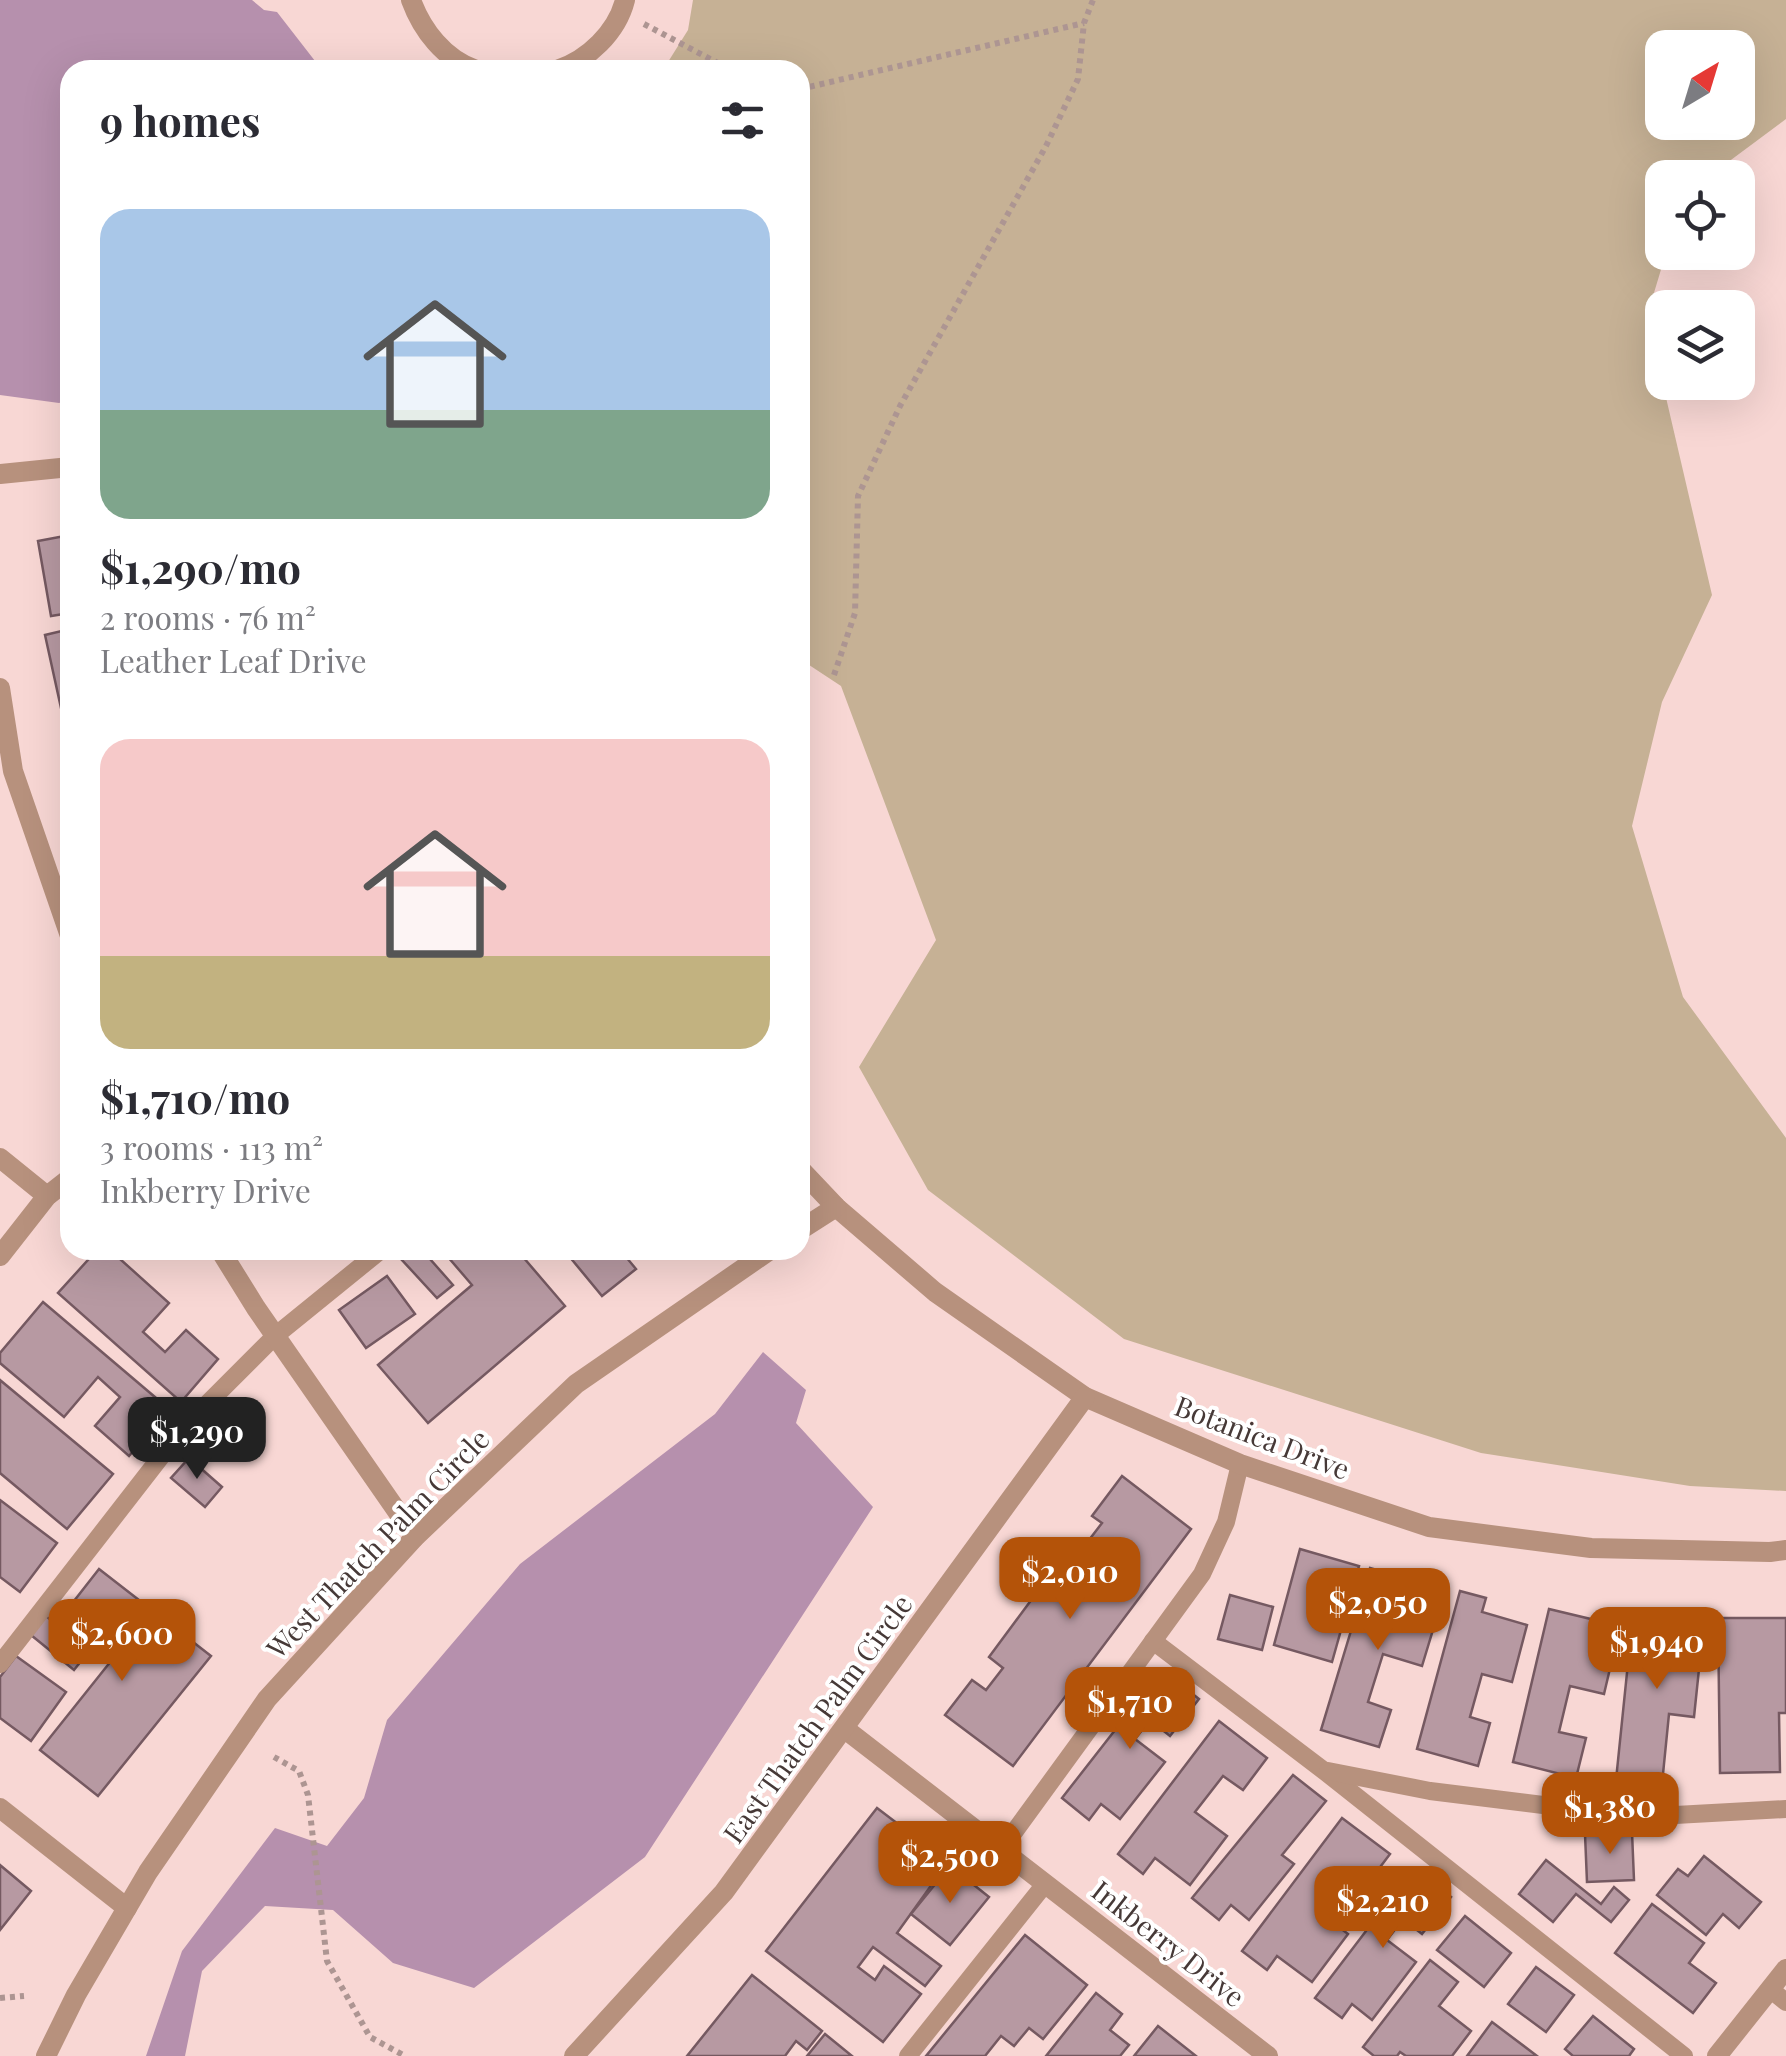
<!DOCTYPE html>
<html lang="en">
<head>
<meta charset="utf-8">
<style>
	body { margin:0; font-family:"Playfair Display",serif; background:#f7f7f7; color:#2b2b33; height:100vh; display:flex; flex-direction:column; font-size:38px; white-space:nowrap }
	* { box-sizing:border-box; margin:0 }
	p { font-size:32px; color:#7c7c81 }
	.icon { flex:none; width:55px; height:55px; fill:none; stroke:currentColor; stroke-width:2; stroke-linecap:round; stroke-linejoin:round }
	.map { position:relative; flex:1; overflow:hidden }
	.drawer { position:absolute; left:60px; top:60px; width:750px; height:1200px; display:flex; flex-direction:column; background:#fff; border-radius:30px; box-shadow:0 10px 40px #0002 }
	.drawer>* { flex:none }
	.needle { width:65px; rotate:38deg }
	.controls { position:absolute; left:1645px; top:30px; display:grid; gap:20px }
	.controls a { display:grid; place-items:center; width:110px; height:110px; border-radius:20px; background:#fff; box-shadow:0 10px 40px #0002; font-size:50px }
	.price { position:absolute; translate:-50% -85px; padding:0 22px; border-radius:20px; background:#b45309; color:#fff; font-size:32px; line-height:65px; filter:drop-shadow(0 2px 5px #0008) }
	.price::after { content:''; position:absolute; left:50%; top:60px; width:30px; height:22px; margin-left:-15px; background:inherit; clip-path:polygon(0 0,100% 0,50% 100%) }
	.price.selected { background:#222; color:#fff }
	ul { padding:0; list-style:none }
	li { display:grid; align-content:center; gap:20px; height:530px; padding:0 40px }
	li span { display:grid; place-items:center; height:310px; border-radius:30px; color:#555 }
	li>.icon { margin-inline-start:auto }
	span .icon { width:180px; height:180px; fill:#fffc; stroke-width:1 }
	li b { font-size:42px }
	h2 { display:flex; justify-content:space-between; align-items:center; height:120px; padding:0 40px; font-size:42px }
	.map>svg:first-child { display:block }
</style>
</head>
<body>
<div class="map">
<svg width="1786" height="2056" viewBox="0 0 1786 2056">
	<rect width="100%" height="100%" fill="#f8d7d4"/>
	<path fill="#c6b195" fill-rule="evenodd" d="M693 0H1786V119L1708 177 1662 178V252L1666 253 1647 316 1712 595 1662 702 1632 826 1683 997 1786 1138V1491L1690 1486 1481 1453 1124 1339 928 1190 859 1067 936 940 841 686 800 659V70H663L688 30ZM1662 48H1738V122H1662Z"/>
	<g fill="#b690ad">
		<path d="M0 0H252L264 10 277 12 322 70H70V400L59 403 0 395Z"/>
		<path d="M763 1352 806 1390 796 1423 873 1507 645 1857 474 1988 393 1963 333 1910 265 1906 202 1971 185 2056H146L182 1951 275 1828 327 1846 364 1798 387 1720 520 1564 715 1414Z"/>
	</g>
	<g fill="#b799a2" stroke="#755961" stroke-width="2.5">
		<path d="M70 535V613L51 616 38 541Z"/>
		<path d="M70 629V706L61 708 45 635Z"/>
		<path d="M97 1250H110L169 1303 143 1332 165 1352 186 1330 218 1359 181 1402 58 1293Z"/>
		<path d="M413 1250H422L453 1285 437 1298 402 1260Z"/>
		<path d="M442 1250H517L565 1306 428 1423 378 1365 472 1285Z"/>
		<path d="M564 1250H634L626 1257 636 1269 602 1296Z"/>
		<path d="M387 1276 415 1314 366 1348 339 1310Z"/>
		<path d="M43 1302 169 1409 129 1456 95 1426 120 1397 98 1377 64 1417 0 1363V1353Z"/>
		<path d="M0 1380 113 1474 67 1529 0 1473Z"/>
		<path d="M189 1458 222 1487 205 1507 171 1478Z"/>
		<path d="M1122 1476 1191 1529 1013 1766 945 1715 972 1680 986 1690 1003 1668 989 1657 1055 1568 1063 1574 1102 1523 1092 1516Z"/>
		<path d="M0 1500 57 1543 20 1592 0 1577Z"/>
		<path d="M1300 1549 1359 1566 1332 1662 1274 1645Z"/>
		<path d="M1370 1568 1401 1577 1398 1586 1442 1600 1422 1666 1383 1654 1368 1702 1391 1710 1379 1747 1321 1730Z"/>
		<path d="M99 1569 211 1656 98 1796 40 1750 127 1641 107 1626 95 1641 63 1615Z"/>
		<path d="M1460 1591 1486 1598 1482 1612 1527 1625 1512 1682 1482 1674 1470 1717 1490 1723 1478 1766 1417 1749Z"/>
		<path d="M1230 1595 1273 1607 1262 1650 1218 1639Z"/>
		<path d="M1549 1609 1620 1626 1604 1694 1570 1686 1559 1732 1586 1738 1576 1778 1513 1762Z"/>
		<path d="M1633 1614 1704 1621 1694 1717 1669 1714 1662 1784 1616 1780Z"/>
		<path d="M46 1616 89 1651 74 1670 31 1635Z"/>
		<path d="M1718 1618H1786V1713H1779L1780 1772 1720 1773Z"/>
		<path d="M16 1656 66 1692 31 1741 0 1718V1677Z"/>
		<path d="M1162 1670 1199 1699 1170 1736 1150 1720 1135 1739 1165 1762 1120 1819 1101 1804 1089 1820 1062 1798Z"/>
		<path d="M1219 1721 1267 1758 1243 1790 1223 1776 1195 1812 1227 1836 1190 1885 1155 1858 1143 1874 1118 1854Z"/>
		<path d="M1293 1775 1326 1801 1282 1855 1294 1864 1249 1920 1231 1905 1219 1920 1192 1898Z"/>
		<path d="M877 1808 948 1862 897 1933 941 1966 925 1986 873 1947 858 1967 875 1980 884 1966 921 1994 883 2042 766 1951Z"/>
		<path d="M1342 1818 1390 1854 1362 1891 1342 1876 1317 1910 1348 1934 1312 1982 1277 1956 1267 1970 1242 1951Z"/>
		<path d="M1632 1832 1634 1880 1587 1882 1585 1834Z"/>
		<path d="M1704 1856 1761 1902 1739 1928 1723 1914 1706 1935 1657 1895 1678 1869 1688 1876Z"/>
		<path d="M1546 1860 1601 1904 1614 1887 1629 1900 1611 1922 1576 1894 1553 1922 1519 1894Z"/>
		<path d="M0 1865 31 1891 0 1930Z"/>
		<path d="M950 1866 989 1897 950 1945 911 1914Z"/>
		<path d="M1414 1868 1451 1897 1422 1934 1403 1919 1387 1940 1416 1962 1372 2020 1352 2004 1342 2018 1315 1998Z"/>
		<path d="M1652 1904 1704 1943 1689 1963 1716 1983 1693 2013 1615 1953Z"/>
		<path d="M1465 1916 1511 1953 1484 1987 1437 1950Z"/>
		<path d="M1025 1935 1087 1985 1043 2039 1029 2028 1014 2046 1001 2036 985 2056H926Z"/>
		<path d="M1430 1960 1458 1982 1439 2006 1471 2031 1452 2056H1406L1400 2052 1397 2056H1374L1363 2047Z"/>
		<path d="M1536 1967 1574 1995 1546 2032 1508 2004Z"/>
		<path d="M752 1975 822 2031 807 2050 796 2041 785 2056H687Z"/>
		<path d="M1096 1993 1122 2014 1110 2030 1129 2045 1120 2056H1046Z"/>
		<path d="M1593 2016 1634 2049 1629 2056H1573L1565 2049Z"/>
		<path d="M1492 2022 1537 2056H1467Z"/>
		<path d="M1158 2026 1196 2056H1134Z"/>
		<path d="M825 2034 852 2056H807Z"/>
	</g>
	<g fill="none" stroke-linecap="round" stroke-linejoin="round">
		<g stroke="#ad9592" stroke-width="6" stroke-dasharray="5 5" stroke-linecap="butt">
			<path d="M644 24 731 70"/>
			<path d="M800 89 1084 23"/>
			<path d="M834 675 855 613 858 496 900 406 1046 146 1078 79 1084 23 1093 0"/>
			<path d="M274 1757 299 1771 308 1795 327 1961 370 2037 405 2056"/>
			<path d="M0 1998 24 1996"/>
		</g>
		<g stroke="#b7917d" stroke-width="18">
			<path d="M1153 1641 1323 1770 1684 2056"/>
			<path d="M0 1664 184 1427 275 1336 381 1250"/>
			<path d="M1328 1771 1430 1791 1639 1817 1786 1809"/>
			<path d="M1001 1850 1202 1574 1226 1522 1240 1464"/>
			<path d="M1770 1989 1786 2002"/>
			<path d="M908 2056 1045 1884"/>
		</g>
		<g stroke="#b7917d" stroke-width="20">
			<path d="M411 0C422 30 444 59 476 70"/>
			<path d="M557 70C588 60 617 32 625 0"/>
			<path d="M0 474 70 467"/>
			<path d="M0 688 13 771 70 936"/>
			<path d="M0 1158 47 1196"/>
			<path d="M800 1169 836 1207 935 1292 1085 1397 1240 1464 1429 1527 1591 1548 1770 1552 1786 1550"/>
			<path d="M800 1230 836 1207"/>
			<path d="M220 1250 256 1308 415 1537"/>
			<path d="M0 1256 47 1196 70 1178"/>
			<path d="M845 1729 1268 2056"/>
			<path d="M0 1808 127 1908"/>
			<path d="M46 2056 76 1995 148 1872 267 1699 415 1537 576 1384 770 1250"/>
			<path d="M574 2056 724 1892 1085 1397"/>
			<path d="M1717 2056 1786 1969"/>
		</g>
	</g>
	<g text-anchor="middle" stroke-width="8" stroke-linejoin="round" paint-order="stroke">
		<g font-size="28" fill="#463937" stroke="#fff">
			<text transform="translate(1262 1438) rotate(21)" y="10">Botanica Drive</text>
			<text transform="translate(378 1544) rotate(-46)" y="10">West Thatch Palm Circle</text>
			<text transform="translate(818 1719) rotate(-54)" y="10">East Thatch Palm Circle</text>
			<text transform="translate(1168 1944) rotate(38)" y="10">Inkberry Drive</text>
		</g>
	</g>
</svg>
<div class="controls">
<a><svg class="needle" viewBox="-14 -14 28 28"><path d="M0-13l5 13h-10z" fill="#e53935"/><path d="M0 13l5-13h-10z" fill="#7c7c81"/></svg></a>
<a><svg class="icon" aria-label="locate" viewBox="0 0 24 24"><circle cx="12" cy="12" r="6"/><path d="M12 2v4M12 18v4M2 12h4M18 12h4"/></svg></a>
<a><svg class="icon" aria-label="layers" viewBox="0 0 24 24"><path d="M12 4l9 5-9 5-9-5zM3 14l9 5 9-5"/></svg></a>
</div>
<b class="price selected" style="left:197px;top:1482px">$1,290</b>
<b class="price" style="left:1070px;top:1622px">$2,010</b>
<b class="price" style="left:1378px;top:1653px">$2,050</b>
<b class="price" style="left:122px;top:1684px">$2,600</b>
<b class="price" style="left:1657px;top:1692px">$1,940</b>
<b class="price" style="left:1130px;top:1752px">$1,710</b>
<b class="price" style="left:1610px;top:1857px">$1,380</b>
<b class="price" style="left:950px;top:1906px">$2,500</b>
<b class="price" style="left:1383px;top:1951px">$2,210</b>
<section class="drawer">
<h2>9 homes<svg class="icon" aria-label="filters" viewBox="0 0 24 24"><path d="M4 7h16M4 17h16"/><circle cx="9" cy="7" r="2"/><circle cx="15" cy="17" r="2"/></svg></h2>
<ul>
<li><span style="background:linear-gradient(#a9c7e8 65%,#7fa58c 0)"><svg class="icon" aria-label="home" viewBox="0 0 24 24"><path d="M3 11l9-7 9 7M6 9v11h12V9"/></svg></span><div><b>$1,290/mo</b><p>2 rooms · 76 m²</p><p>Leather Leaf Drive</p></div></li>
<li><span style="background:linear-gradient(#f6c9c9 70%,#c2b280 0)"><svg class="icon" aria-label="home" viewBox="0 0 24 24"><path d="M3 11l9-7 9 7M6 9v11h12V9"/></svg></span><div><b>$1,710/mo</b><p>3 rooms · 113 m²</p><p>Inkberry Drive</p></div></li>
</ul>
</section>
</div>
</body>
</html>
